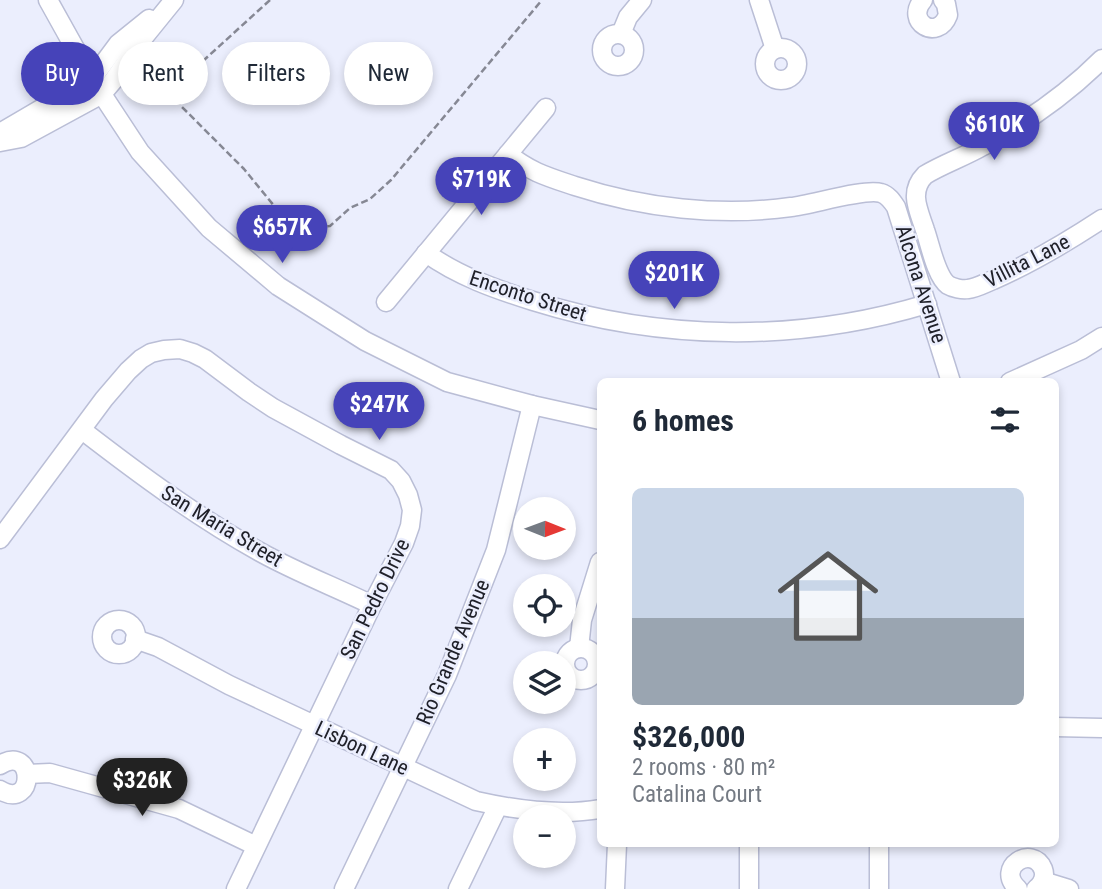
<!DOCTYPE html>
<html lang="en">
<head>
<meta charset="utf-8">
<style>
	body { margin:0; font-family:"Roboto Condensed",sans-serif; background:#f2f2f3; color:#1f2937; height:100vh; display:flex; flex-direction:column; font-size:26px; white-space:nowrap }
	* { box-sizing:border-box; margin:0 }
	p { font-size:23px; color:#747a83 }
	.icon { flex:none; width:38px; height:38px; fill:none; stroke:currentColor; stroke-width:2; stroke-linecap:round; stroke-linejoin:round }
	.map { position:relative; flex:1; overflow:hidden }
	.side { position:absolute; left:597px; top:378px; width:462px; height:469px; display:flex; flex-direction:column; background:#fff; border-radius:10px; box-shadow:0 4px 10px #0003 }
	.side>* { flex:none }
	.guide { position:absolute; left:21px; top:42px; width:471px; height:63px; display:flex; gap:14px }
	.needle { width:46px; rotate:91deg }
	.fabs { position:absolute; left:513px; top:497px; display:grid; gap:14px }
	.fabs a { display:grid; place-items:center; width:63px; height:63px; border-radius:50%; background:#fff; box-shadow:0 4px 10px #0003; font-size:35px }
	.price { position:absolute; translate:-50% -60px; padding:0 16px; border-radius:24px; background:#4643b9; color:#fff; font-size:23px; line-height:46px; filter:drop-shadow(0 2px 4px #0008) }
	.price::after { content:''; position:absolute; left:50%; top:42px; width:21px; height:16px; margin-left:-10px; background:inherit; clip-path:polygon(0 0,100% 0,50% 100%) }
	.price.selected { background:#222; color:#fff }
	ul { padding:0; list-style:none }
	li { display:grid; align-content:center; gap:14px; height:371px; padding:0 35px }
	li+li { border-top:2px solid #e0e1e3 }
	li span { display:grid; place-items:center; height:217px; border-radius:10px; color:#555 }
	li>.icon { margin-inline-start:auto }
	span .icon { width:126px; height:126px; fill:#fffc; stroke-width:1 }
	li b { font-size:30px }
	h2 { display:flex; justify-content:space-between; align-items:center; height:84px; padding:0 35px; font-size:30px }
	.chip { padding:0 24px; border-radius:32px; background:#fff; box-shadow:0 4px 10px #0003; font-size:24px; line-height:63px }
	.chip.selected { background:#4643b9; color:#fff }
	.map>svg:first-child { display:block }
</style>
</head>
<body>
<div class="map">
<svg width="1102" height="889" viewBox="0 0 1102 889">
	<rect width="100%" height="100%" fill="#ebeefd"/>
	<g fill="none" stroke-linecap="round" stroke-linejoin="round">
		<defs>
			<g id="minor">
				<path d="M48 0 92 79 140 152 209 228 278 286 365 341 447 382 532 405 600 420"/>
				<path d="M759 0 775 49"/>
				<path d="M923 0C904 22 938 42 948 15L946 4 943 0"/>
				<path d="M621 34 628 17 642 0"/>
				<circle cx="618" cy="50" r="16"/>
				<circle cx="781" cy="64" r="16"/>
				<path d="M1102 59C1067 94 1027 122 983 146 964 157 943 164 925 175 908 192 919 211 925 230 930 244 936 276 948 285 953 288 962 290 968 289 977 288 985 283 993 280 1032 263 1067 242 1102 219"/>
				<path d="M0 133 92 79 118 44 149 19"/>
				<path d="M0 142 21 138 102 94 113 81 144 37 174 0"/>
				<path d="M508 154C530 172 548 177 575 186 643 208 720 217 791 207 811 205 865 188 881 193 888 195 892 201 896 207L951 382"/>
				<path d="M426 253C458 276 495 289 533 301 661 341 798 343 927 304"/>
				<path d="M386 302 546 108"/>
				<path d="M1010 382 1081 350 1102 337"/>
				<path d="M82 430C139 474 197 517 260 552 296 572 335 587 372 605"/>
				<path d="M0 539 104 399 128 371 141 359 151 353 164 350 180 349 193 353 205 359 249 392 273 408 341 445 391 470 401 481 408 495 412 510 410 526 404 543 372 605 236 889"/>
				<circle cx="119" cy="637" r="17"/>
				<path d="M135 639 158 647 229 685 476 801C516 810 560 816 600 809"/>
				<circle cx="581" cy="664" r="16"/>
				<path d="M579 648 582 620 600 562"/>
				<path d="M1055 727 1102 728"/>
				<path d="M0 765C35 743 36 811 0 790"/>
				<path d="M27 774 50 773 179 809 256 846"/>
				<path d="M749 844V889"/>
				<path d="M879 844V889"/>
				<path d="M1043 881 1069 889"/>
				<path d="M344 889 447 675 496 550 532 405"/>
				<path d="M458 889 498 806"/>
				<path d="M615 889 617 844"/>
				<path d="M1018 889C994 867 1033 844 1043 869 1046 877 1042 884 1036 889"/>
			</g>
		</defs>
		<use href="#minor" stroke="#babed6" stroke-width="21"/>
		<path stroke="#868894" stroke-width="2.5" stroke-dasharray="7 3.5" stroke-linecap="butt" d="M270 0 192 71 180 86 178 94 180 105 244 169 293 229 330 226 350 208 370 199 391 180 542 0"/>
		<use href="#minor" stroke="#fff" stroke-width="18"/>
	</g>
	<g text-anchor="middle" stroke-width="5" stroke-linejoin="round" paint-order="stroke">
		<g font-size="21" fill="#20212a" stroke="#ebeefd">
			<text transform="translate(1027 261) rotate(-27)" y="7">Villita Lane</text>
			<text transform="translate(921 284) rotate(72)" y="7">Alcona Avenue</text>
			<text transform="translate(528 296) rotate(18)" y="7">Enconto Street</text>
			<text transform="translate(222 526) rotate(31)" y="7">San Maria Street</text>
			<text transform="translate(375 599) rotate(-64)" y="7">San Pedro Drive</text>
			<text transform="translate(453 652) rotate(-67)" y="7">Rio Grande Avenue</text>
			<text transform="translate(362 748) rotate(25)" y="7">Lisbon Lane</text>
		</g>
	</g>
</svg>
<div class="fabs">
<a><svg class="needle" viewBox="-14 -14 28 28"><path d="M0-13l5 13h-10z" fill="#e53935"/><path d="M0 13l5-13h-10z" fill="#747a83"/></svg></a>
<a><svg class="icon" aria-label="locate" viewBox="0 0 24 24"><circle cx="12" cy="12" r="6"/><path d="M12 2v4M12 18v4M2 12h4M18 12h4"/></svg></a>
<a><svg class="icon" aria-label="layers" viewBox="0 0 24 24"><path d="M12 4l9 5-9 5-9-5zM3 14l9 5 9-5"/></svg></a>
<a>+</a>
<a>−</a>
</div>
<b class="price" style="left:994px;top:162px">$610K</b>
<b class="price" style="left:481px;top:217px">$719K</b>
<b class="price" style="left:282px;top:265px">$657K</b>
<b class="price" style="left:674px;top:311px">$201K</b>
<b class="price" style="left:379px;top:442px">$247K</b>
<b class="price selected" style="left:142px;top:818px">$326K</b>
<div class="guide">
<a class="chip selected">Buy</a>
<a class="chip">Rent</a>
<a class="chip">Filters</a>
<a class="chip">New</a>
</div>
<section class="side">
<h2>6 homes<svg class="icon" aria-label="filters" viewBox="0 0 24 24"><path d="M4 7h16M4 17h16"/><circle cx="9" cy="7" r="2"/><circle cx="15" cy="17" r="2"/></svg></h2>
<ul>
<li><span style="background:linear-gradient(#c9d6e8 60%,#9aa5b1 0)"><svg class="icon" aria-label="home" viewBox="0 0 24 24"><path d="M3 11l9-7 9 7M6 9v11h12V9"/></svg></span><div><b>$326,000</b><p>2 rooms · 80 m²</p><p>Catalina Court</p></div></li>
</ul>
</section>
</div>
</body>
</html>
